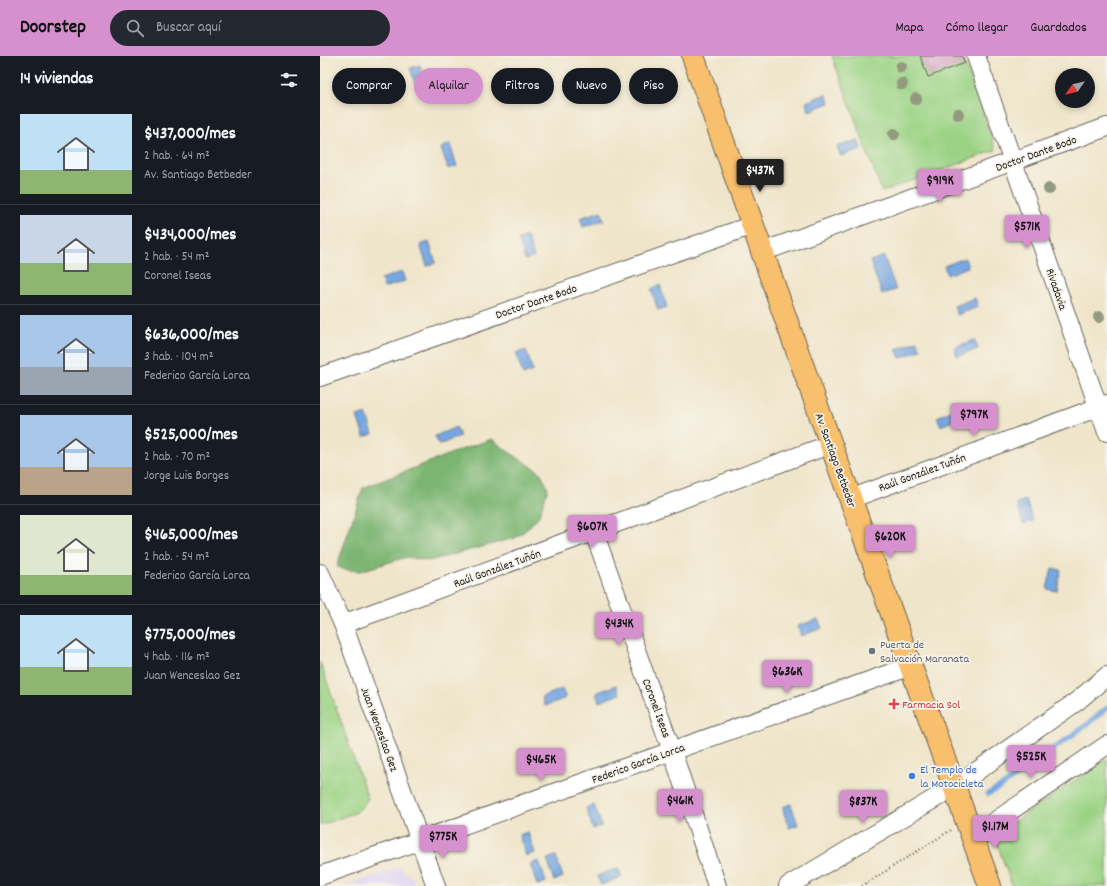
<!DOCTYPE html>
<html lang="es">
<head>
<meta charset="utf-8">
<style>
	body { margin:0; font-family:Dekko,sans-serif; background:#242831; color:#f1f3f6; height:100vh; display:flex; flex-direction:column; font-size:15px; white-space:nowrap }
	* { box-sizing:border-box; margin:0 }
	p { font-size:13px; color:#9ea1a6 }
	.icon { flex:none; width:22px; height:22px; fill:none; stroke:currentColor; stroke-width:2; stroke-linecap:round; stroke-linejoin:round }
	.map { position:relative; flex:1; overflow:hidden }
	.panel { display:flex; flex-direction:column; background:#171b24; width:320px }
	.panel>* { flex:none }
	.banner { position:absolute; left:12px; top:12px; width:380px; height:36px; display:flex; gap:8px }
	.needle { width:26px; rotate:236deg }
	.controls { position:absolute; left:735px; top:12px; display:grid; gap:8px }
	.controls a { display:grid; place-items:center; width:40px; height:40px; border-radius:50%; background:#171b24; box-shadow:0 2px 6px #0003; font-size:20px }
	.price { position:absolute; translate:-50% -34px; padding:0 9px; border-radius:4px; background:#d690ce; color:#111; font-size:13px; line-height:26px; filter:drop-shadow(0 1px 2px #0008) }
	.price::after { content:''; position:absolute; left:50%; top:24px; width:12px; height:9px; margin-left:-6px; background:inherit; clip-path:polygon(0 0,100% 0,50% 100%) }
	.price.active { background:#222; color:#fff }
	ul { padding:0; list-style:none }
	li { display:flex; align-items:center; gap:12px; height:100px; padding:0 20px }
	li+li { border-top:1px solid #363941 }
	li span { display:grid; place-items:center; flex:none; width:112px; height:80px; border-radius:0px; color:#555 }
	li>.icon { margin-inline-start:auto }
	span .icon { width:48px; height:48px; fill:#fffc; stroke-width:1 }
	li b { font-size:17px }
	h2 { display:flex; justify-content:space-between; align-items:center; height:48px; padding:0 20px; font-size:17px }
	.chip { padding:0 14px; border-radius:18px; background:#171b24; box-shadow:0 2px 6px #0003; font-size:14px; line-height:36px }
	.chip.active { background:#d690ce; color:#111 }
	header { display:flex; align-items:center; gap:24px; box-sizing:border-box; height:56px; padding:0 20px; background:#d690ce; color:#111 }
	header strong { font-size:19px }
	nav { display:flex; gap:22px; margin-inline-start:auto; font-size:14px }
	.search { width:280px; height:36px; background:#242831; display:flex; align-items:center; gap:10px; box-sizing:border-box; padding:0 14px; border-radius:22px; color:#9ea1a6; font-size:15px }
	main { display:flex; flex:1; min-height:0 }
	.map>svg:first-child { display:block }
</style>
</head>
<body>
<header>
<strong>Doorstep</strong>
<div class="search"><svg class="icon" aria-label="search" viewBox="0 0 24 24"><circle cx="10" cy="10" r="6"/><path d="M15 15l6 6"/></svg>Buscar aquí</div>
<nav><a>Mapa</a><a>Cómo llegar</a><a>Guardados</a></nav>
</header>
<main>
<section class="panel">
<h2>14 viviendas<svg class="icon" aria-label="filters" viewBox="0 0 24 24"><path d="M4 7h16M4 17h16"/><circle cx="9" cy="7" r="2"/><circle cx="15" cy="17" r="2"/></svg></h2>
<ul>
<li><span style="background:linear-gradient(#bfe0f5 70%,#8fb573 0)"><svg class="icon" aria-label="home" viewBox="0 0 24 24"><path d="M3 11l9-7 9 7M6 9v11h12V9"/></svg></span><div><b>$437,000/mes</b><p>2 hab. · 64 m²</p><p>Av. Santiago Betbeder</p></div></li>
<li><span style="background:linear-gradient(#c9d6e8 60%,#8fb573 0)"><svg class="icon" aria-label="home" viewBox="0 0 24 24"><path d="M3 11l9-7 9 7M6 9v11h12V9"/></svg></span><div><b>$434,000/mes</b><p>2 hab. · 54 m²</p><p>Coronel Iseas</p></div></li>
<li><span style="background:linear-gradient(#a9c7e8 65%,#9aa5b1 0)"><svg class="icon" aria-label="home" viewBox="0 0 24 24"><path d="M3 11l9-7 9 7M6 9v11h12V9"/></svg></span><div><b>$636,000/mes</b><p>3 hab. · 104 m²</p><p>Federico García Lorca</p></div></li>
<li><span style="background:linear-gradient(#a9c7e8 65%,#b9a48a 0)"><svg class="icon" aria-label="home" viewBox="0 0 24 24"><path d="M3 11l9-7 9 7M6 9v11h12V9"/></svg></span><div><b>$525,000/mes</b><p>2 hab. · 70 m²</p><p>Jorge Luis Borges</p></div></li>
<li><span style="background:linear-gradient(#dfe7d0 75%,#8fb573 0)"><svg class="icon" aria-label="home" viewBox="0 0 24 24"><path d="M3 11l9-7 9 7M6 9v11h12V9"/></svg></span><div><b>$465,000/mes</b><p>2 hab. · 54 m²</p><p>Federico García Lorca</p></div></li>
<li><span style="background:linear-gradient(#bfe0f5 65%,#8fb573 0)"><svg class="icon" aria-label="home" viewBox="0 0 24 24"><path d="M3 11l9-7 9 7M6 9v11h12V9"/></svg></span><div><b>$775,000/mes</b><p>4 hab. · 116 m²</p><p>Juan Wenceslao Gez</p></div></li>
</ul>
</section>
<div class="map">
<svg width="787" height="830" viewBox="0 0 787 830">
	<rect width="100%" height="100%" fill="#f7f3e8"/>
	<filter id="ink" filterUnits="userSpaceOnUse"><feTurbulence type="fractalNoise" baseFrequency=".025" numOctaves="2"/><feDisplacementMap in="SourceGraphic" scale="8" xChannelSelector="R" yChannelSelector="G"/><feConvolveMatrix kernelMatrix="1 2 1 2 8 2 1 2 1" color-interpolation-filters="sRGB"/></filter>
	<filter id="wash" filterUnits="userSpaceOnUse"><feTurbulence type="fractalNoise" baseFrequency=".012" numOctaves="4" result="noise"/><feDisplacementMap in="SourceGraphic" scale="16" xChannelSelector="R" yChannelSelector="G"/><feGaussianBlur stdDeviation="0.9" result="paint"/><feColorMatrix in="noise" values="0 0 0 0 0 0 0 0 0 0 0 0 0 0 0 0 0 1.4 0 .05"/><feComposite in="paint" operator="in"/></filter>
	<g filter="url(#wash)">
		<rect width="100%" height="100%" fill="#efe5ca"/>
		<path fill="#e0d4f4" d="M79 811 93 822 95 830H24Z"/>
		<g fill="#9bd385" stroke="#5c7850">
			<path d="M512 0H642L676 94 562 136Z"/>
			<path d="M0 606 48 743 37 756 0 769Z"/>
			<path d="M787 703V830H692L674 779Z"/>
		</g>
		<path fill="#7cb572" stroke="#4c6847" d="M172 383 183 392 220 416 228 432 219 460 207 473 195 482 109 505 87 501 40 515 22 513 17 510 43 432 135 396Z"/>
		<g fill="#77a7e1" stroke="#4a627e">
			<path d="M100 9 107 30 97 33 90 12Z"/>
			<path d="M506 38 510 47 489 55 486 46Z"/>
			<path d="M538 84 541 93 521 100 517 91Z"/>
			<path d="M130 88 137 110 128 113 121 92Z"/>
			<path d="M281 155 284 164 263 171 260 162Z"/>
			<path d="M207 180 214 201 205 204 198 183Z"/>
			<path d="M109 186 116 207 107 210 100 189Z"/>
			<path d="M564 200 576 234 562 238 550 205Z"/>
			<path d="M645 202 648 211 627 219 624 210Z"/>
			<path d="M82 216 85 225 64 232 61 223Z"/>
			<path d="M340 229 347 251 338 254 331 233Z"/>
			<path d="M655 242 658 251 637 259 634 250Z"/>
			<path d="M655 284 658 293 637 300 634 291Z"/>
			<path d="M597 285 601 294 580 302 576 293Z"/>
			<path d="M206 294 213 315 203 319 196 297Z"/>
			<path d="M638 352 641 361 621 370 617 361Z"/>
			<path d="M46 357 53 378 44 381 37 360Z"/>
			<path d="M136 371 140 380 119 389 115 380Z"/>
			<path d="M706 444 713 465 703 468 696 447Z"/>
			<path d="M732 512 741 514 737 535 727 533Z"/>
			<path d="M498 563 502 572 481 580 478 570Z"/>
			<path d="M296 629 300 638 279 646 276 637Z"/>
			<path d="M242 633 246 642 225 650 222 641Z"/>
			<path d="M471 748 478 769 469 772 462 751Z"/>
			<path d="M274 749 282 770 273 773 266 752Z"/>
			<path d="M208 776 215 797 206 800 199 779Z"/>
			<path d="M236 800 243 821 234 825 227 803Z"/>
			<path d="M219 805 226 826 217 829 210 808Z"/>
			<path d="M298 812 302 821 281 829 277 820Z"/>
		</g>
		<g fill="none" stroke-linecap="round" stroke-linejoin="round">
			<path stroke="#77a7e1" stroke-width="5" d="M668 738 684 729 769 667 787 652"/>
		</g>
		<g id="blocks">
			<path fill="#cf95be" d="M600 0H642L645 7 608 21Z"/>
		</g>
	</g>
	<g filter="url(#ink)">
		<use href="#blocks" fill-opacity="0" stroke="#666259" stroke-width="1"/>
		<g fill="none" stroke-linecap="round" stroke-linejoin="round">
			<defs>
				<g id="minor">
					<path d="M656 0 787 376"/>
					<path d="M442 196 787 71"/>
					<path d="M0 321 433 169"/>
					<path d="M530 443 787 348"/>
					<path d="M274 476 352 695 397 830"/>
					<path d="M0 517 23 568 116 830"/>
					<path d="M23 568 511 388"/>
					<path d="M652 781 787 689"/>
					<path d="M0 820 591 610"/>
					<path d="M468 830 634 731 756 646 787 620"/>
				</g>
				<path id="major" d="M373 0 474 286 670 830"/>
			</defs>
			<use href="#minor" stroke="#666259" stroke-width="20"/>
			<use href="#major" stroke="#666259" stroke-width="24"/>
			<path stroke="#666259" stroke-width="2.5" stroke-dasharray="1 3" stroke-linecap="butt" d="M542 830 631 774"/>
			<use href="#minor" stroke="#fff" stroke-width="18"/>
			<use href="#major" stroke="#f8bf6c" stroke-width="22"/>
		</g>
		<g fill="#939a7f">
			<circle cx="581" cy="11" r="6"/>
			<circle cx="582" cy="28" r="6"/>
			<circle cx="596" cy="43" r="6"/>
			<circle cx="638" cy="58" r="6"/>
			<circle cx="574" cy="78" r="6"/>
			<circle cx="729" cy="133" r="6"/>
			<circle cx="779" cy="261" r="6"/>
		</g>
	</g>
	<circle fill="#6b7280" stroke="#f7f3e8" stroke-width="1.5" cx="552" cy="595" r="4"/>
	<path fill="#e0444e" stroke="#f7f3e8" stroke-width="1.5" d="M572 642h4v4h4v4h-4v4h-4v-4h-4v-4h4z"/>
	<circle fill="#3f7fe0" stroke="#f7f3e8" stroke-width="1.5" cx="592" cy="720" r="4"/>
	<g text-anchor="middle" stroke-width="3.5" stroke-linejoin="round" paint-order="stroke">
		<g font-size="12" fill="#1c1c1c" stroke="#f7f3e8">
			<text transform="translate(716 97) rotate(-20)" y="4">Doctor Dante Bodo</text>
			<text transform="translate(737 233) rotate(71)" y="4">Rivadavia</text>
			<text transform="translate(216 245) rotate(-19)" y="4">Doctor Dante Bodo</text>
			<text transform="translate(516 404) rotate(70)" y="4">Av. Santiago Betbeder</text>
			<text transform="translate(602 416) rotate(-20)" y="4">Raúl González Tuñón</text>
			<text transform="translate(177 512) rotate(-20)" y="4">Raúl González Tuñón</text>
			<text transform="translate(337 652) rotate(70)" y="4">Coronel Iseas</text>
			<text transform="translate(60 673) rotate(70)" y="4">Juan Wenceslao Gez</text>
			<text transform="translate(318 707) rotate(-20)" y="4">Federico García Lorca</text>
		</g>
		<g font-size="12" fill="#5b616d" stroke="#f7f3e8" text-anchor="start">
			<text x="560" y="592">Puerta de<tspan x="560" dy="14">Salvación Maranata</tspan></text>
		</g>
		<g font-size="12" fill="#be3a42" stroke="#f7f3e8" text-anchor="start">
			<text x="582" y="652">Farmacia Sol</text>
		</g>
		<g font-size="12" fill="#366cbe" stroke="#f7f3e8" text-anchor="start">
			<text x="600" y="717">El Templo de<tspan x="600" dy="14">la Motocicleta</tspan></text>
		</g>
	</g>
</svg>
<div class="controls">
<a><svg class="needle" viewBox="-14 -14 28 28"><path d="M0-13l5 13h-10z" fill="#e53935"/><path d="M0 13l5-13h-10z" fill="#9ea1a6"/></svg></a>
</div>
<b class="price active" style="left:440px;top:137px">$437K</b>
<b class="price" style="left:620px;top:147px">$919K</b>
<b class="price" style="left:707px;top:193px">$571K</b>
<b class="price" style="left:654px;top:381px">$797K</b>
<b class="price" style="left:272px;top:493px">$607K</b>
<b class="price" style="left:570px;top:503px">$620K</b>
<b class="price" style="left:299px;top:590px">$434K</b>
<b class="price" style="left:467px;top:638px">$636K</b>
<b class="price" style="left:711px;top:723px">$525K</b>
<b class="price" style="left:221px;top:726px">$465K</b>
<b class="price" style="left:360px;top:767px">$461K</b>
<b class="price" style="left:543px;top:768px">$837K</b>
<b class="price" style="left:675px;top:793px">$1.17M</b>
<b class="price" style="left:123px;top:803px">$775K</b>
<div class="banner">
<a class="chip">Comprar</a>
<a class="chip active">Alquilar</a>
<a class="chip">Filtros</a>
<a class="chip">Nuevo</a>
<a class="chip">Piso</a>
</div>
</div>
</main>
</body>
</html>
